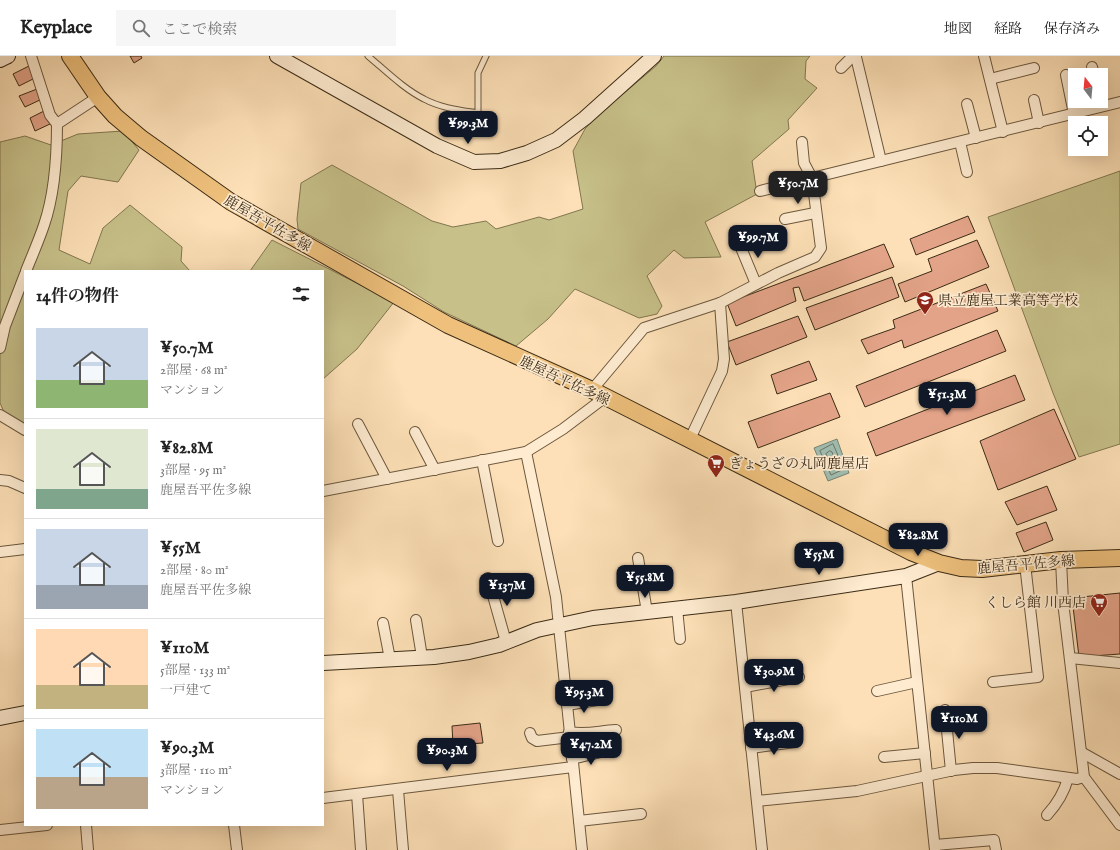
<!DOCTYPE html>
<html lang="ja">
<head>
<meta charset="utf-8">
<style>
	body { margin:0; font-family:"IM FELL English","Noto Serif JP",serif; background:#f6f6f6; color:#222; height:100vh; display:flex; flex-direction:column; font-size:15px; white-space:nowrap }
	* { box-sizing:border-box; margin:0 }
	p { font-size:13px; color:#767676 }
	.icon { flex:none; width:22px; height:22px; fill:none; stroke:currentColor; stroke-width:2; stroke-linecap:round; stroke-linejoin:round }
	.map { position:relative; flex:1; overflow:hidden }
	.sheet { position:absolute; left:24px; top:214px; width:300px; height:556px; display:flex; flex-direction:column; background:#fff; border-radius:0px; box-shadow:0 4px 16px #0002 }
	.sheet>* { flex:none }
	.needle { width:26px; rotate:344deg }
	.buttons { position:absolute; left:1068px; top:12px; display:grid; gap:8px }
	.buttons a { display:grid; place-items:center; width:40px; height:40px; border-radius:0px; background:#fff; box-shadow:0 4px 16px #0002; font-size:20px }
	.price { position:absolute; translate:-50% -34px; padding:0 9px; border-radius:8px; background:#111827; color:#fff; font-size:13px; line-height:26px; filter:drop-shadow(0 1px 2px #0008) }
	.price::after { content:''; position:absolute; left:50%; top:24px; width:12px; height:9px; margin-left:-6px; background:inherit; clip-path:polygon(0 0,100% 0,50% 100%) }
	.price.current { background:#222; color:#fff }
	ul { padding:0; list-style:none }
	li { display:flex; align-items:center; gap:12px; height:100px; padding:0 12px }
	li+li { border-top:1px solid #e0e0e0 }
	li span { display:grid; place-items:center; flex:none; width:112px; height:80px; border-radius:0px; color:#555 }
	li>.icon { margin-inline-start:auto }
	span .icon { width:48px; height:48px; fill:#fffc; stroke-width:1 }
	li b { font-size:17px }
	h2 { display:flex; justify-content:space-between; align-items:center; height:48px; padding:0 12px; font-size:17px }
	header { display:flex; align-items:center; gap:24px; box-sizing:border-box; height:56px; padding:0 20px; background:#fff; border-bottom:1px solid #e0e0e0 }
	header strong { font-size:19px }
	nav { display:flex; gap:22px; margin-inline-start:auto; font-size:14px }
	.search { width:280px; height:36px; background:#f6f6f6; display:flex; align-items:center; gap:10px; box-sizing:border-box; padding:0 14px; border-radius:0px; color:#767676; font-size:15px }
	.map>svg:first-child { display:block }
</style>
</head>
<body>
<header>
<strong>Keyplace</strong>
<div class="search"><svg class="icon" aria-label="search" viewBox="0 0 24 24"><circle cx="10" cy="10" r="6"/><path d="M15 15l6 6"/></svg>ここで検索</div>
<nav><a>地図</a><a>経路</a><a>保存済み</a></nav>
</header>
<div class="map">
<svg width="1120" height="794" viewBox="0 0 1120 794">
	<rect width="100%" height="100%" fill="#fde0b7"/>
	<filter id="stains"><feTurbulence type="fractalNoise" baseFrequency=".005" numOctaves="4"/><feColorMatrix values="0 0 0 0 .2 0 0 0 0 .09 0 0 0 0 .02 0 0 0 .5 -.17"/></filter>
	<radialGradient id="worn" r=".72"><stop offset=".6" stop-color="#630" stop-opacity="0"/><stop offset="1" stop-color="#630" stop-opacity=".3"/></radialGradient>
	<g fill="#c7c089" stroke="#81764f">
		<path d="M664 0H810L806 5 805 23 817 32 788 64 789 73 752 105 757 138 705 166 721 201 684 202 674 194 647 220 662 250 657 258 639 262 575 233 548 263 516 290 444 256 403 230 298 173 297 163 301 127 332 109 432 165 453 171 486 165 496 173 539 161 549 164 583 153 573 95 585 73 598 59 656 10Z"/>
		<path d="M123 75 139 94 118 126 81 120 68 135 59 194 90 208 103 172 130 149 182 191 181 205 190 215H25V368L4 356 0 347V86L25 80 51 89 78 78Z"/>
		<path d="M1120 115V388L1079 401 1053 337 988 161Z"/>
		<path d="M272 184 394 246 357 293 323 323V215H250Z"/>
	</g>
	<path fill="#9fbdb0" stroke="#778372" d="M837 383 849 417 828 425 814 392Z"/>
	<g fill="none" stroke-linecap="round" stroke-linejoin="round">
		<g stroke="#6d7462" stroke-width="1">
			<path d="M833 388 844 413 831 419 820 395Z"/>
			<path d="M830 395 832 396 837 410 834 413 832 412 826 398Z"/>
		</g>
	</g>
	<g fill="#e3a388" stroke="#3b2b15">
		<path d="M130 0H141L142 2 134 7Z"/>
		<path d="M29 10 35 22 19 30 13 18Z"/>
		<path d="M37 33 42 43 25 51 19 40Z"/>
		<path d="M44 55 50 68 35 75 30 62Z"/>
		<path d="M968 160 975 176 916 199 910 183Z"/>
		<path d="M977 184 989 211 905 246 898 228 932 215 928 203Z"/>
		<path d="M884 188 894 211 804 245 799 231 793 232 796 245 736 270 727 247Z"/>
		<path d="M892 221 899 241 815 274 806 252Z"/>
		<path d="M986 228 998 255 904 292 902 284 868 298 861 284 895 272 893 264Z"/>
		<path d="M798 260 807 281 736 309 727 286Z"/>
		<path d="M997 274 1006 295 865 351 856 330Z"/>
		<path d="M809 305 817 324 777 338 771 319Z"/>
		<path d="M1015 319 1025 344 876 400 867 377Z"/>
		<path d="M830 337 840 361 758 392 748 366Z"/>
		<path d="M1054 353 1076 403 998 434 980 385Z"/>
		<path d="M1047 430 1057 454 1017 469 1005 446Z"/>
		<path d="M1046 466 1053 484 1024 496 1016 477Z"/>
		<path d="M1120 537V598L1079 601 1072 542Z"/>
		<path d="M480 667 483 687 453 689 452 670Z"/>
	</g>
	<g fill="none" stroke-linecap="round" stroke-linejoin="round">
		<defs>
			<path id="lane" d="M368 0C386 15 404 33 424 43 441 52 459 54 478 57V17L486 0"/>
			<g id="street">
				<path d="M31 0 50 59 57 68"/>
				<path d="M854 0 856 1 881 105"/>
				<path d="M984 0 1003 76"/>
				<path d="M1092 11 1094 19"/>
				<path d="M841 12 853 0"/>
				<path d="M1066 19 1074 58"/>
				<path d="M990 23 1034 12"/>
				<path d="M1034 44 1039 67"/>
				<path d="M967 48 976 82"/>
				<path d="M960 86 967 116"/>
				<path d="M760 135 812 122 804 107 802 86"/>
				<path d="M785 163 815 157"/>
				<path d="M739 187 756 228"/>
				<path d="M26 215C32 200 39 184 44 169 55 137 57 101 57 68L98 41"/>
				<path d="M0 292 5 270 25 218"/>
				<path d="M592 334 644 272 720 247 778 217 815 201 821 192 812 122 1120 46"/>
				<path d="M0 359 25 374"/>
				<path d="M358 368 387 423"/>
				<path d="M415 376 435 414"/>
				<path d="M689 385 722 315 724 303 720 247"/>
				<path d="M526 396 556 541 582 794"/>
				<path d="M482 404 498 485"/>
				<path d="M0 424 9 425 25 432"/>
				<path d="M323 435 526 396 563 373 604 342"/>
				<path d="M0 496 25 493"/>
				<path d="M638 502 647 556"/>
				<path d="M1061 504 1063 546 1084 721 1120 769"/>
				<path d="M906 520 935 794"/>
				<path d="M488 522 506 586"/>
				<path d="M736 546 762 794"/>
				<path d="M677 552 680 583"/>
				<path d="M416 564 422 601"/>
				<path d="M383 567 390 603"/>
				<path d="M1070 602 1120 607"/>
				<path d="M993 626 1038 621 1025 508"/>
				<path d="M745 631 799 621"/>
				<path d="M877 635 917 626"/>
				<path d="M567 649 597 644"/>
				<path d="M945 654 951 715"/>
				<path d="M569 676C587 679 598 675 616 674"/>
				<path d="M530 677 532 682 537 685 570 681"/>
				<path d="M751 692 795 686"/>
				<path d="M1081 696 1120 718"/>
				<path d="M884 701 925 697"/>
				<path d="M572 703 605 695"/>
				<path d="M398 734 403 794"/>
				<path d="M357 738 361 794"/>
				<path d="M323 742 573 711"/>
				<path d="M757 745 857 735 954 714 973 712H997L1077 723 1084 721"/>
				<path d="M1047 759C1058 747 1064 737 1068 722"/>
				<path d="M579 765 641 758"/>
				<path d="M86 769 88 794"/>
				<path d="M234 769 237 794"/>
				<path d="M0 774 47 769"/>
				<path d="M935 789 994 784 996 794"/>
			</g>
			<g id="secondary">
				<path d="M277 0 437 90 474 106 500 105 527 97 556 84 585 62 654 0"/>
				<path d="M0 4 8 0"/>
				<path d="M323 607 434 601 469 596 499 589 537 574 593 562 736 546 906 520 939 507"/>
				<path d="M0 662 25 657"/>
			</g>
			<path id="primary" d="M70 0 98 41 115 60 141 82 231 146 448 269 592 334 911 496 939 507 961 512 982 513 1061 504 1120 502"/>
		</defs>
		<use href="#lane" stroke="#6c583e" stroke-width="7"/>
		<use href="#street" stroke="#6c583e" stroke-width="12"/>
		<use href="#secondary" stroke="#3b2b15" stroke-width="16"/>
		<use href="#primary" stroke="#3b2b15" stroke-width="18"/>
		<use href="#lane" stroke="#feebd0" stroke-width="5"/>
		<use href="#street" stroke="#feebd0" stroke-width="10"/>
		<use href="#secondary" stroke="#feebd0" stroke-width="14"/>
		<use href="#primary" stroke="#eec07c" stroke-width="16"/>
	</g>
	<defs>
		<symbol id="school-pin" viewBox="-11 -11 22 30"><path d="M0 17L-7.5 6A9.5 9.5 0 1 1 7.5 6Z" fill="#8f2418" stroke="#feebd0"/><path d="M0-5L7-2L0 1L-7-2ZM-4 1L0 2.5L4 1V4Q0 6-4 4Z" fill="#fff"/></symbol>
		<symbol id="supermarket-pin" viewBox="-11 -11 22 30"><path d="M0 17L-7.5 6A9.5 9.5 0 1 1 7.5 6Z" fill="#8f2418" stroke="#feebd0"/><path d="M-6-5.5h2.5l.6 2H6L4.5 2H-2.5L-4.4-4H-6ZM-1.5 3.2a1.3 1.3 0 1 0 .1 0ZM3 3.2a1.3 1.3 0 1 0 .1 0Z" fill="#fff"/></symbol>
	</defs>
	<g fill-rule="evenodd">
		<use href="#school-pin" x="915" y="234" width="20" height="27"/>
		<use href="#supermarket-pin" x="706" y="397" width="20" height="27"/>
		<use href="#supermarket-pin" x="1089" y="536" width="20" height="27"/>
	</g>
	<g text-anchor="middle" stroke-width="3.5" stroke-linejoin="round" paint-order="stroke">
		<g font-size="14" fill="#3b2b15" stroke="#feebd0">
			<text transform="translate(268 167) rotate(30)" y="5">鹿屋吾平佐多線</text>
			<text transform="translate(565 324) rotate(25)" y="5">鹿屋吾平佐多線</text>
			<text transform="translate(1026 508) rotate(-5)" y="5">鹿屋吾平佐多線</text>
		</g>
		<g font-size="14" fill="#3b2b15" stroke="#feebd0" text-anchor="start">
			<text x="938" y="249">県立鹿屋工業高等学校</text>
			<text x="729" y="412">ぎょうざの丸岡鹿屋店</text>
			<text x="1086" y="551" text-anchor="end">くしら館 川西店</text>
		</g>
	</g>
	<rect width="100%" height="100%" filter="url(#stains)"/>
	<rect width="100%" height="100%" fill="url(#worn)"/>
</svg>
<div class="buttons">
<a><svg class="needle" viewBox="-14 -14 28 28"><path d="M0-13l5 13h-10z" fill="#e53935"/><path d="M0 13l5-13h-10z" fill="#767676"/></svg></a>
<a><svg class="icon" aria-label="locate" viewBox="0 0 24 24"><circle cx="12" cy="12" r="6"/><path d="M12 2v4M12 18v4M2 12h4M18 12h4"/></svg></a>
</div>
<b class="price" style="left:468px;top:89px">¥99.3M</b>
<b class="price current" style="left:798px;top:149px">¥50.7M</b>
<b class="price" style="left:758px;top:203px">¥99.7M</b>
<b class="price" style="left:947px;top:360px">¥51.3M</b>
<b class="price" style="left:918px;top:501px">¥82.8M</b>
<b class="price" style="left:819px;top:520px">¥55M</b>
<b class="price" style="left:645px;top:543px">¥55.8M</b>
<b class="price" style="left:507px;top:551px">¥137M</b>
<b class="price" style="left:774px;top:637px">¥30.9M</b>
<b class="price" style="left:584px;top:658px">¥95.3M</b>
<b class="price" style="left:959px;top:684px">¥110M</b>
<b class="price" style="left:774px;top:700px">¥43.6M</b>
<b class="price" style="left:591px;top:710px">¥47.2M</b>
<b class="price" style="left:447px;top:716px">¥90.3M</b>
<section class="sheet">
<h2>14件の物件<svg class="icon" aria-label="filters" viewBox="0 0 24 24"><path d="M4 7h16M4 17h16"/><circle cx="9" cy="7" r="2"/><circle cx="15" cy="17" r="2"/></svg></h2>
<ul>
<li><span style="background:linear-gradient(#c9d6e8 65%,#8fb573 0)"><svg class="icon" aria-label="home" viewBox="0 0 24 24"><path d="M3 11l9-7 9 7M6 9v11h12V9"/></svg></span><div><b>¥50.7M</b><p>2部屋 · 68 m²</p><p>マンション</p></div></li>
<li><span style="background:linear-gradient(#dfe7d0 75%,#7fa58c 0)"><svg class="icon" aria-label="home" viewBox="0 0 24 24"><path d="M3 11l9-7 9 7M6 9v11h12V9"/></svg></span><div><b>¥82.8M</b><p>3部屋 · 95 m²</p><p>鹿屋吾平佐多線</p></div></li>
<li><span style="background:linear-gradient(#c9d6e8 70%,#9aa5b1 0)"><svg class="icon" aria-label="home" viewBox="0 0 24 24"><path d="M3 11l9-7 9 7M6 9v11h12V9"/></svg></span><div><b>¥55M</b><p>2部屋 · 80 m²</p><p>鹿屋吾平佐多線</p></div></li>
<li><span style="background:linear-gradient(#ffd9b3 70%,#c2b280 0)"><svg class="icon" aria-label="home" viewBox="0 0 24 24"><path d="M3 11l9-7 9 7M6 9v11h12V9"/></svg></span><div><b>¥110M</b><p>5部屋 · 133 m²</p><p>一戸建て</p></div></li>
<li><span style="background:linear-gradient(#bfe0f5 60%,#b9a48a 0)"><svg class="icon" aria-label="home" viewBox="0 0 24 24"><path d="M3 11l9-7 9 7M6 9v11h12V9"/></svg></span><div><b>¥90.3M</b><p>3部屋 · 110 m²</p><p>マンション</p></div></li>
</ul>
</section>
</div>
</body>
</html>
